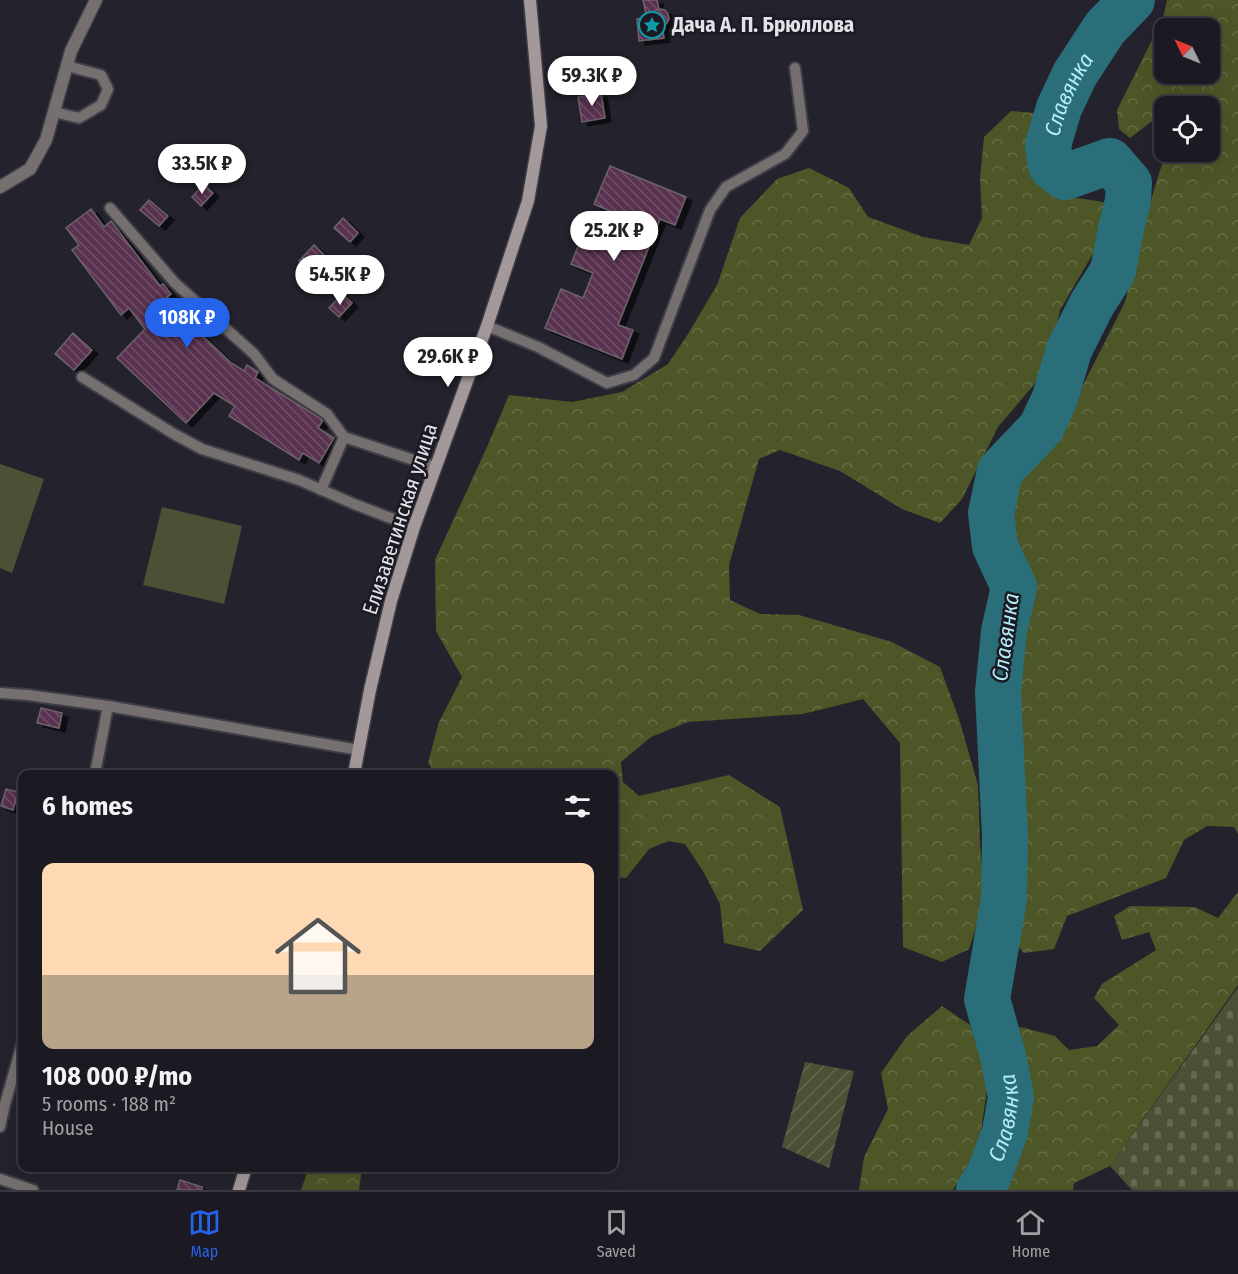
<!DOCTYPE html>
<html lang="en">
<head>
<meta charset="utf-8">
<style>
	body { margin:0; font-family:"Fira Sans Condensed",sans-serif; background:#24232a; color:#f1f3f6; height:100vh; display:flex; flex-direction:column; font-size:22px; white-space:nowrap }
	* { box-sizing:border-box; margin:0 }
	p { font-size:20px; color:#a0a1a5 }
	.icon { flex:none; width:33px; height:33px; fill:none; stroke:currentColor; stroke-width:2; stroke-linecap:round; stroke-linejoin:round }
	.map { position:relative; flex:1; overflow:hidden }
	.drawer { position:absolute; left:18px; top:770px; width:600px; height:402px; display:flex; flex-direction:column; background:#1b1a22; border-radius:12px; box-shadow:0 6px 24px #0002,0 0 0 2px #393840 }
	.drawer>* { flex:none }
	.needle { width:39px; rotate:313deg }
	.fabs { position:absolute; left:1154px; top:18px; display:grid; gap:12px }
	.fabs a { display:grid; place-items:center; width:66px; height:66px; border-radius:12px; background:#1b1a22; box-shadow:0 6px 24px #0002,0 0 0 2px #393840; font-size:30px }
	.price { position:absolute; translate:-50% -51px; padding:0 14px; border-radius:21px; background:#fff; color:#222; font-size:20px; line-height:39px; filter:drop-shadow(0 2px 3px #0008) }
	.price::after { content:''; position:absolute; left:50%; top:36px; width:18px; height:14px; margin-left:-9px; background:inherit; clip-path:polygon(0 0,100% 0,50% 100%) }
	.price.current { background:#2563eb; color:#fff }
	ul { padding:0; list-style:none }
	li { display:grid; align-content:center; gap:12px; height:318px; padding:0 24px }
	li+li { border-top:2px solid #393840 }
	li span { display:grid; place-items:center; height:186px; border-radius:12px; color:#555 }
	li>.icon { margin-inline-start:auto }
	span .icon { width:108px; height:108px; fill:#fffc; stroke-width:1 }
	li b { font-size:26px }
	h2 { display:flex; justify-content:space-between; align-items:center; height:72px; padding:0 24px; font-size:26px }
	.tabs { display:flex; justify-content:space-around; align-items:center; height:84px; border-top:2px solid #393840; background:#1b1a22; font-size:16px; color:#a0a1a5 }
	.tabs a { display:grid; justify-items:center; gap:3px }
	.tabs .current { color:#2563eb }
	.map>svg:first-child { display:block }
</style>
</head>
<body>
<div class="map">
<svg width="1238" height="1190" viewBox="0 0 1238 1190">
	<defs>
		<pattern id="forest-crowns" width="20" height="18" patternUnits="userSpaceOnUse" patternTransform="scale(1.5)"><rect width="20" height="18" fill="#4d5627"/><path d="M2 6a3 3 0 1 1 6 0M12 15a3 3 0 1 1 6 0" fill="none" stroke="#666e46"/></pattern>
		<pattern id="cemetery-stones" width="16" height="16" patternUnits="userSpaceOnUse" patternTransform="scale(1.5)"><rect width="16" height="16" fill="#4a5135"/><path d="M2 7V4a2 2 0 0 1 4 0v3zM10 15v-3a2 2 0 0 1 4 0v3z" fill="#646a52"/></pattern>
		<pattern id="garden-furrows" width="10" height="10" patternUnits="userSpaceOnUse" patternTransform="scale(1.5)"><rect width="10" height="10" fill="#4a5135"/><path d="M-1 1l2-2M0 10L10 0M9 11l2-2" fill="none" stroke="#646a52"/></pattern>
		<pattern id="building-back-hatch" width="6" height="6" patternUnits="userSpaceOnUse" patternTransform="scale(1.5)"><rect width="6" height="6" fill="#583250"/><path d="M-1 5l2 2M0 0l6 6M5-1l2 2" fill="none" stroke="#704f69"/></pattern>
		<filter id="shadow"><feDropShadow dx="6" dy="4" stdDeviation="0" flood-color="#0009"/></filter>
	</defs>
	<rect width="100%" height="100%" fill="#24232d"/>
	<g fill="#4a5135">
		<path d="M0 464 44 479 12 573 0 568Z"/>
		<path d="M162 507 242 526 224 604 143 585Z"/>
	</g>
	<g fill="url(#forest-crowns)" fill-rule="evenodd">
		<path d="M1167 0H1238V834L1234 827 1207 826 1184 840 1166 878 1067 916 1054 949 1024 953 1011 938 1014 693 1026 591 1005 518 1015 469 1067 417 1125 302 1155 186 1166 152H1209V106H1164V112L1130 138 1119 129 1117 110 1163 18ZM1209 28V74H1164V28Z"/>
		<path d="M1011 111 1045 114 1041 170 1052 194 1110 203 1098 245 1060 310 1049 367 998 427 962 499 940 523 902 509 840 471 780 450 759 459 729 565 730 600 760 614 799 615 892 642 940 667 959 719 978 785 980 846 985 900 969 949 942 962 903 947 900 743 863 699 803 714 688 722 651 737 621 762 623 782 639 796 729 775 780 807 803 910 760 951 724 943 720 904 703 871 685 844 668 841 649 849 626 878 614 877V774H435L428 763 439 722 462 677 436 631 435 560 487 447 509 395 572 402 622 392 668 364 688 334 717 285 740 218 777 179 809 168 849 188 868 217 923 237 969 245 982 218 980 178 984 137Z"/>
		<path d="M1238 892V985L1110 1166 1074 1183 1073 1190H990L1001 1175 1019 1124 1011 1033 1021 1027 1055 1036 1069 1050 1097 1046 1119 1025 1094 998 1102 984 1156 950 1149 932 1122 940 1114 916 1130 906 1195 907 1218 918Z"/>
		<path d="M942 1006 970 1025 988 1082 979 1146 953 1190H859L864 1157 888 1109 881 1073 907 1036Z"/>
		<path d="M309 1167H362L359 1190H301Z"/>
	</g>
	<path fill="url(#cemetery-stones)" d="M1238 987V1190H1132L1110 1166Z"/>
	<path fill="url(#garden-furrows)" d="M805 1062 854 1071 829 1168 782 1147Z"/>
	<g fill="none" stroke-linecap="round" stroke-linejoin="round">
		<path stroke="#2a6e7a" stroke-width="46" id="s1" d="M979 1190 989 1175 1005 1132 1011 1097 1003 1056 987 999 1004 899 1005 836 998 692 1004 631 1014 587 995 546 991 513 1000 471 1041 428 1055 398 1069 350 1092 304 1113 271 1121 229 1128 201 1129 183 1110 161 1065 177 1051 166 1048 145 1059 108 1075 74 1105 28 1132 0"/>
	</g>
	<g fill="url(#building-back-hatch)" stroke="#6d626a" stroke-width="1.5" filter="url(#shadow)">
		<path d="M643 0H657L659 9 654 11 652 17 647 18Z"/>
		<path d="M659 9 665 10 668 14 669 19 666 24 662 26 664 38 639 41 637 19 652 17 654 11Z"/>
		<path d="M601 93 605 118 582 122 578 97Z"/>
		<path d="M610 166 686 197 675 225 660 219 618 325 633 330 622 359 545 328 561 289 583 298 593 273 571 264 585 229 608 238 617 214 594 204Z"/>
		<path d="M204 184 213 193 201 206 192 197Z"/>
		<path d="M149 200 168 216 159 226 140 210Z"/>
		<path d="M91 209 104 227 111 221 160 286 163 284 171 294 167 297 184 318 231 363 244 371 247 365 258 372 255 378 323 420 318 428 334 438 319 463 303 453 299 460 229 416 235 406 214 393 186 423 117 358 145 329 129 308 121 315 72 250 79 245 66 228Z"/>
		<path d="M343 218 358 233 350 242 334 228Z"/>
		<path d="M314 245 324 255 308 270 299 261Z"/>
		<path d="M342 294 352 303 339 317 329 308Z"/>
		<path d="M73 333 92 350 74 370 55 354Z"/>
		<path d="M41 708 62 713 59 728 37 723Z"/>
		<path d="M6 789 18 792 13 810 1 806Z"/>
		<path d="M180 1180 202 1187V1190H177Z"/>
	</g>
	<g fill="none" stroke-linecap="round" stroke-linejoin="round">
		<defs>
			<g id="lane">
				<path d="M54 112 79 118 101 105 108 89 101 75 67 66"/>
				<path d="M110 208 175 283 254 354 273 379 327 414 344 437 435 467"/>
				<path d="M487 326 538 347 607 383 634 375 654 358 710 210 726 187 785 154 803 131 795 68"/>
				<path d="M82 377 174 434 202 449 299 480 354 504 414 527"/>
				<path d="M321 490 344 437"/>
				<path d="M0 693 28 695 108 706 95 774"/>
				<path d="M108 706 359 750"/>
				<path d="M0 1127 5 1104 22 1044"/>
				<path d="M0 1179 33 1190"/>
			</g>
			<path id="street" d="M0 187 30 169 46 140 71 51 96 0"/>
			<g id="secondary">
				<path d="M354 774 370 690 391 601 414 527 487 326 528 201 541 126 530 0"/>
				<path d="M239 1190 246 1167"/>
			</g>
		</defs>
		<use href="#lane" stroke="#3f3e47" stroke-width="14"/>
		<use href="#street" stroke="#3f3e47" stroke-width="15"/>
		<use href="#secondary" stroke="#3f3e47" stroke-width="15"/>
		<use href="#lane" stroke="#756f70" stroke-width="10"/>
		<use href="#street" stroke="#756f70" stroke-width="12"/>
		<use href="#secondary" stroke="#a3999a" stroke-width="12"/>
	</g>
	<defs>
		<symbol id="sight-ring" viewBox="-11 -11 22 22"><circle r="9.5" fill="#1b1a23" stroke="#0f9aa8" stroke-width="1.5"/><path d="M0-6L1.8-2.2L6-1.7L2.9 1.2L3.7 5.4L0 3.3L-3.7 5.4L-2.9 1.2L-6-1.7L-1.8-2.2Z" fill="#0f9aa8"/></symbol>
	</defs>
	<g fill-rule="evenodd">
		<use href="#sight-ring" x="637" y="10" width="30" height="30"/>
	</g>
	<g text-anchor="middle" stroke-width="5" stroke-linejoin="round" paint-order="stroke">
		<g font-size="21" font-weight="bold" fill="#e3e2e9" stroke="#1b1a23" text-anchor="start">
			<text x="672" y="32">Дача А. П. Брюллова</text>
		</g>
		<g font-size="21" fill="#e3e2e9" stroke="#1b1a23">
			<text transform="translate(400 519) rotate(-72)" y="7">Елизаветинская улица</text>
		</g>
		<g font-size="22" font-style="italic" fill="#b3ecf8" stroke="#1b1a23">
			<text dy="8" stroke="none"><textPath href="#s1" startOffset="1230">Славянка</textPath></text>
			<text transform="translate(1005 637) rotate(-82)" y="8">Славянка</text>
			<text dy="8" stroke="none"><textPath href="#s1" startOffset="78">Славянка</textPath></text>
		</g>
	</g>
</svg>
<div class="fabs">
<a><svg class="needle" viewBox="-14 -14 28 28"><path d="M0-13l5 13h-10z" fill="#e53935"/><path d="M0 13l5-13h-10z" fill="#a0a1a5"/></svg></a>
<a><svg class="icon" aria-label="locate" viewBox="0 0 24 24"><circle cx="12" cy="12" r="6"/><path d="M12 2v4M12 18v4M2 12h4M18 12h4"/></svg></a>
</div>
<b class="price" style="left:592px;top:107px">59.3K ₽</b>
<b class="price" style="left:202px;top:195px">33.5K ₽</b>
<b class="price" style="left:614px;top:262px">25.2K ₽</b>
<b class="price" style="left:340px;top:306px">54.5K ₽</b>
<b class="price current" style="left:187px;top:349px">108K ₽</b>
<b class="price" style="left:448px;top:388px">29.6K ₽</b>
<section class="drawer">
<h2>6 homes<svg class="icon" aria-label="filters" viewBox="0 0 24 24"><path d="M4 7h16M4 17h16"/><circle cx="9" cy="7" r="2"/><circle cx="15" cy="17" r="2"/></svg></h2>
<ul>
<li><span style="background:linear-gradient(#ffd9b3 60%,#b9a48a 0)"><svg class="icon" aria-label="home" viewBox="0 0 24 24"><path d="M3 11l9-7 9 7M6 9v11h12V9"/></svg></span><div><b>108 000 ₽/mo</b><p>5 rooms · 188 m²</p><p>House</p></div></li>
</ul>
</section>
</div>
<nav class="tabs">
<a class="current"><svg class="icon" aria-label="map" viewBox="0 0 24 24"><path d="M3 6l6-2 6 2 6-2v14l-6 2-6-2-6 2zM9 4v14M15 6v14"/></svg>Map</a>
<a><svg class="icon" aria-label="saved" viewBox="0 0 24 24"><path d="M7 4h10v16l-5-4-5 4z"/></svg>Saved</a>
<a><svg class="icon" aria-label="home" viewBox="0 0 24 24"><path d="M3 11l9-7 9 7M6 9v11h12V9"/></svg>Home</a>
</nav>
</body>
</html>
